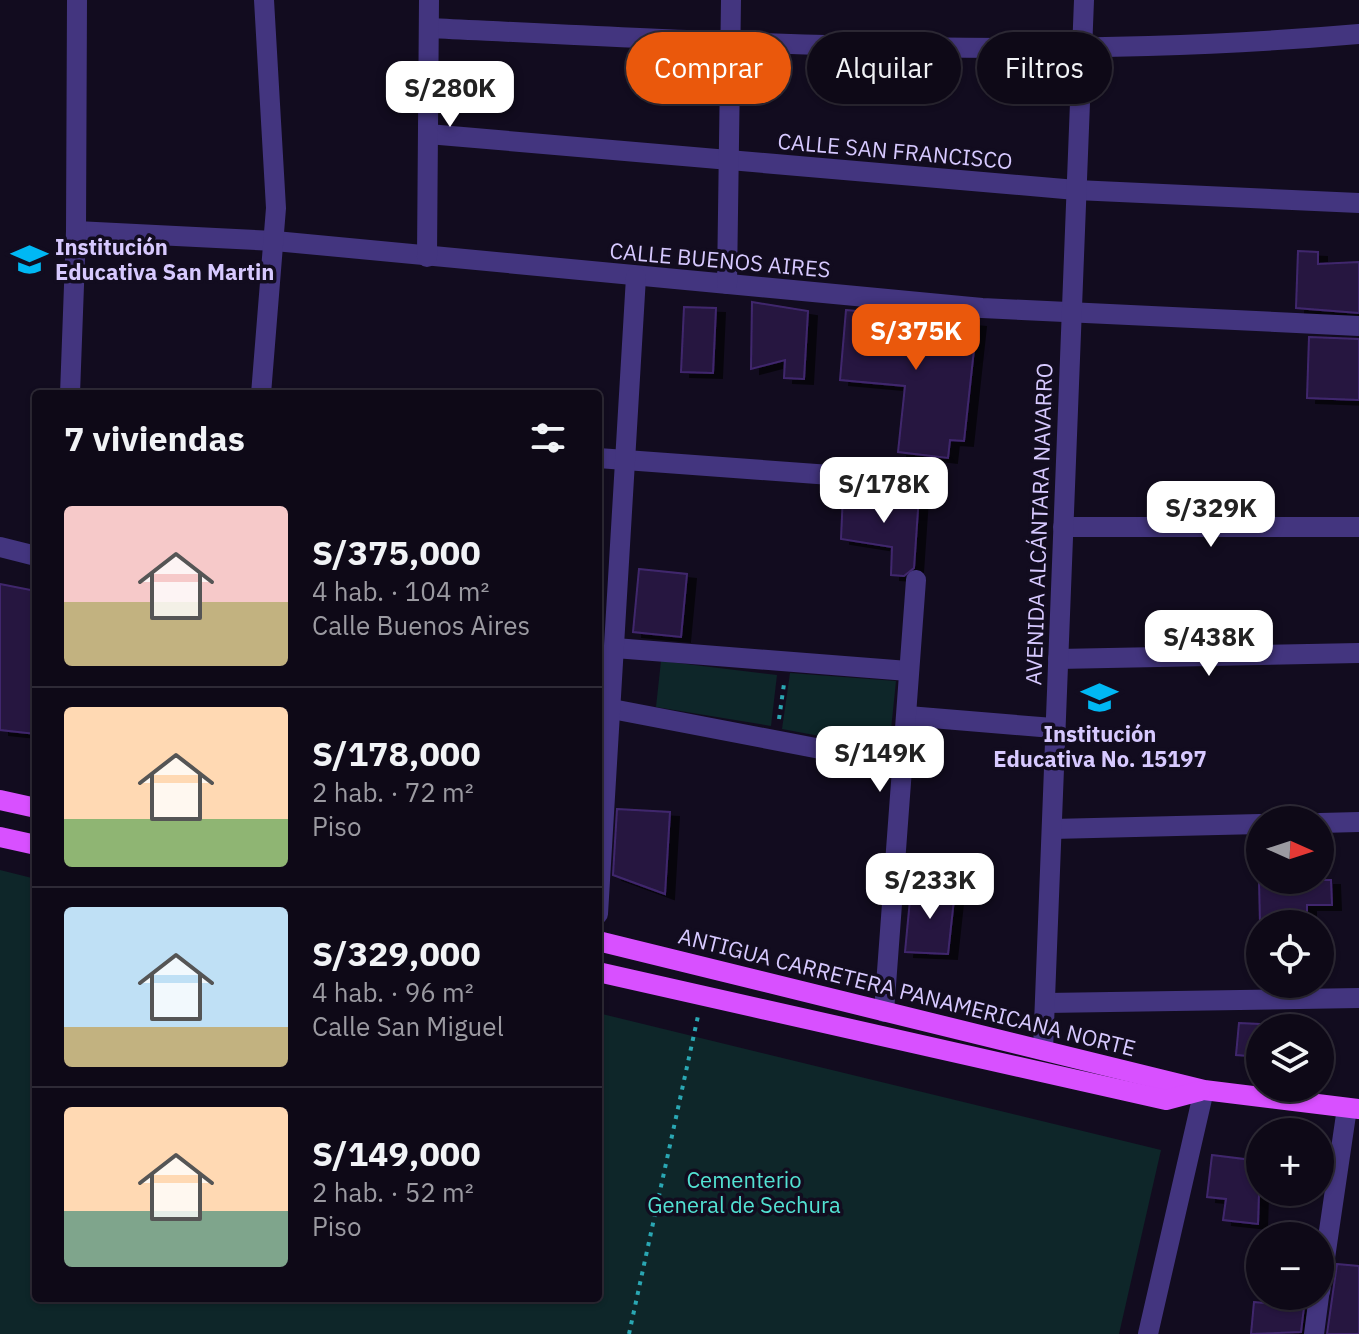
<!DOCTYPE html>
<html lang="es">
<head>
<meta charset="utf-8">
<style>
	body { margin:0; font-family:"IBM Plex Sans",sans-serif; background:#1c1724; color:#f1f3f6; height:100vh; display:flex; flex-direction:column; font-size:30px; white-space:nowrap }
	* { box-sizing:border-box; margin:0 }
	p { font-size:26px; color:#9b9aa1 }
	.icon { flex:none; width:44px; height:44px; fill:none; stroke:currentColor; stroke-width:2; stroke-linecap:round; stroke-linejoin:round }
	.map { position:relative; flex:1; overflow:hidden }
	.drawer { position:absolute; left:32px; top:390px; width:570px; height:912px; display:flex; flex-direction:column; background:#0e0917; border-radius:8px; box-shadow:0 2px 6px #0004,0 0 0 2px #2e2a36 }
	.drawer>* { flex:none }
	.top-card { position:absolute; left:626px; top:32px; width:612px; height:72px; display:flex; gap:16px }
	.needle { width:52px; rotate:93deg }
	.buttons { position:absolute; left:1246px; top:806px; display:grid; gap:16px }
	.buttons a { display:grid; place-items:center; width:88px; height:88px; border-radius:50%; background:#0e0917; box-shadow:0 2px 6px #0004,0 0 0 2px #2e2a36; font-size:40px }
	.price { position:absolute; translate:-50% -68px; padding:0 18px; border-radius:16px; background:#fff; color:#222; font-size:26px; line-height:52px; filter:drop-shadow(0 2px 4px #0008) }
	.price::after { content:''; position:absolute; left:50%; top:48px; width:24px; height:18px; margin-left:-12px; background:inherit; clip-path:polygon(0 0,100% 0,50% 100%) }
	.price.on { background:#ea580c; color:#fff }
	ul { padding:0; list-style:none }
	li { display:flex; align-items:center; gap:24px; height:200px; padding:0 32px }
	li+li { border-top:2px solid #2e2a36 }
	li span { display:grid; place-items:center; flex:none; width:224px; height:160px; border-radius:8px; color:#555 }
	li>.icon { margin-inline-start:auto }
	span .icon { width:96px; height:96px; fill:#fffc; stroke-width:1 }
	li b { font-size:34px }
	h2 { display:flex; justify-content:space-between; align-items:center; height:96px; padding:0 32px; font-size:34px }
	.chip { padding:0 28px; border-radius:36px; background:#0e0917; box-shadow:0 2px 6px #0004,0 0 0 2px #2e2a36; font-size:28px; line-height:72px }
	.chip.on { background:#ea580c; color:#fff }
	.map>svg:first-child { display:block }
</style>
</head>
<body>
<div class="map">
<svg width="1359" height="1334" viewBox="0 0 1359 1334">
	<defs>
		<filter id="shadow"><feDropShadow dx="9" dy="5" stdDeviation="0" flood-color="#0009"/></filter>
	</defs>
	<rect width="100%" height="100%" fill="#120c1f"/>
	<g fill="#0e2629">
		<path d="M661 661 777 675 771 726 656 707Z"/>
		<path d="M790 673 896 681 889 749 782 729Z"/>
		<path d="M0 870 36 879V1298H598V1013L1161 1150 1119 1334H0Z"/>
	</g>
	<g fill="#251740" stroke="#40286d" stroke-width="2" filter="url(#shadow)">
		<path d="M1298 251 1318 252V264L1359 262V313L1296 308Z"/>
		<path d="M752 302 808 311 804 379 784 378 785 360 751 369Z"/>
		<path d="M684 307 716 308 713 373 681 372Z"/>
		<path d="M846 310 977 322 964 441 950 440 948 458 898 452 905 386 840 380Z"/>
		<path d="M1309 337 1359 339V400L1307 398Z"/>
		<path d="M843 494 919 495 914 568 904 576 891 575 892 547 841 539Z"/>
		<path d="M639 569 687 574 681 637 633 632Z"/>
		<path d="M0 584 36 591V734L0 730Z"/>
		<path d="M617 809 670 812 665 894 613 875Z"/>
		<path d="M1259 880H1331L1332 905H1307V918H1285V924H1260Z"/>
		<path d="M911 889 955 890 948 954 905 952Z"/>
		<path d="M1239 1023 1260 1024V1057L1236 1055Z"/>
		<path d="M1212 1155 1260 1161 1258 1224 1223 1220 1226 1199 1207 1197Z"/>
		<path d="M1337 1264 1359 1266V1334H1327Z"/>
		<path d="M1254 1302 1304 1307 1301 1332 1251 1334Z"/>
	</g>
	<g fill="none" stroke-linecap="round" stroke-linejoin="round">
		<g stroke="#2aa7b3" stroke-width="4" stroke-dasharray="4 6" stroke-linecap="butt">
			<path d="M779 719 784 684"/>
			<path d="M629 1334 698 1016"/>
		</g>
		<g stroke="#43357f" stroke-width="20">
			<path d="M429 28C739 43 1050 61 1359 34"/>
			<path d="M428 134 1076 190 1359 203"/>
			<path d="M76 231 275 241 982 308 1359 326"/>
			<path d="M427 257 429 0"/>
			<path d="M727 284 731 0"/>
			<path d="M70 394 76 231 77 0"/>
			<path d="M261 394 276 208 264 0"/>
			<path d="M598 458 899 480"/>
			<path d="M1063 527H1359"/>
			<path d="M0 547 36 556"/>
			<path d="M615 648 908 671"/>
			<path d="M1058 659 1359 653"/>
			<path d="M612 709 904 765"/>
			<path d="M908 716 1053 728"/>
			<path d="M1320 823 1359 822"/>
			<path d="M1052 829 1260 824"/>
			<path d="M598 914 636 277"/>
			<path d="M1046 1003 1359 998"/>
			<path d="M884 1012 916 580"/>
			<path d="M1320 1292 1347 1108"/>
			<path d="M1148 1334 1204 1090"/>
			<path d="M1314 1334 1319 1296"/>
		</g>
		<path stroke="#43357f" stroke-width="20" d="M1043 1050 1084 0"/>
		<g stroke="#d850ff" stroke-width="20">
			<path d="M0 800 36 808"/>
			<path d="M0 837 36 845"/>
			<path d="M598 941 1204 1090 1359 1109"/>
			<path d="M598 972 1166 1100 1200 1091"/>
		</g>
	</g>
	<defs>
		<symbol id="school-bare" viewBox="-9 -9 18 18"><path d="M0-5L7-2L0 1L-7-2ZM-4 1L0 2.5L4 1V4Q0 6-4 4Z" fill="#00b8f4" stroke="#120c1f" stroke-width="2.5" paint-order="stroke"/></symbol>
	</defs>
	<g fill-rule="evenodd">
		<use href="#school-bare" x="4" y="234" width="51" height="51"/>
		<use href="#school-bare" x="1074" y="672" width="51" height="51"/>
	</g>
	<g text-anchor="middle" stroke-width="7" stroke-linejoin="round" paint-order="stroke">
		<g font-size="22" fill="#d7c9ff" stroke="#120c1f">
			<text transform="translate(895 151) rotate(5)" y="8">CALLE SAN FRANCISCO</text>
			<text transform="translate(720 260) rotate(5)" y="8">CALLE BUENOS AIRES</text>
			<text transform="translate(1039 524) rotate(-88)" y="8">AVENIDA ALCÁNTARA NAVARRO</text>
			<text transform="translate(907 992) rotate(14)" y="8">ANTIGUA CARRETERA PANAMERICANA NORTE</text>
		</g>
		<g font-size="22" font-weight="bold" fill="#d7c9ff" stroke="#120c1f" text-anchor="start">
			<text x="55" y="255">Institución<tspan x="55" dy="25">Educativa San Martin</tspan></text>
			<text x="1100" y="742" text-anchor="middle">Institución<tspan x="1100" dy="25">Educativa No. 15197</tspan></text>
		</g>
		<g font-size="22" fill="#53e2d3" stroke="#120c1f">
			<text x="744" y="1188">Cementerio<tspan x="744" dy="25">General de Sechura</tspan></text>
		</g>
	</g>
</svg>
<div class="buttons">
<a><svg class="needle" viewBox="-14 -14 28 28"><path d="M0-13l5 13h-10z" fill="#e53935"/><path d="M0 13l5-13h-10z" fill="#9b9aa1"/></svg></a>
<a><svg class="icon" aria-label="locate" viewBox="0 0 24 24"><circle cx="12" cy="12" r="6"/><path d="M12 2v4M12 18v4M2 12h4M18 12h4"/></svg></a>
<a><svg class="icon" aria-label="layers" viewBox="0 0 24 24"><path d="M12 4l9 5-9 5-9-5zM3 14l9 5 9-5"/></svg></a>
<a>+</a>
<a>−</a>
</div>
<b class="price" style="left:450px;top:129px">S/280K</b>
<b class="price on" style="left:916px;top:372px">S/375K</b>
<b class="price" style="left:884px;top:525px">S/178K</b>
<b class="price" style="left:1211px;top:549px">S/329K</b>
<b class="price" style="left:1209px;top:678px">S/438K</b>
<b class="price" style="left:880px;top:794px">S/149K</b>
<b class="price" style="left:930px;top:921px">S/233K</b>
<div class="top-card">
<a class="chip on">Comprar</a>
<a class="chip">Alquilar</a>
<a class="chip">Filtros</a>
</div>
<section class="drawer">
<h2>7 viviendas<svg class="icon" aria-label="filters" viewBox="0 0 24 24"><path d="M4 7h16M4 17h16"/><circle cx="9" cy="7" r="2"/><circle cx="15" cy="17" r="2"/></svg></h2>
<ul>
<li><span style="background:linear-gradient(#f6c9c9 60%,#c2b280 0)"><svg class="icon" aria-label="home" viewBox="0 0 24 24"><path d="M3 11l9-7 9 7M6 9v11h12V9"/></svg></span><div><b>S/375,000</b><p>4 hab. · 104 m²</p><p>Calle Buenos Aires</p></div></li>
<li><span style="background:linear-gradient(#ffd9b3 70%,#8fb573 0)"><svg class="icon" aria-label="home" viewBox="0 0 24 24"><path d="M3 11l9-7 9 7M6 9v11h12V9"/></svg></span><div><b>S/178,000</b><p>2 hab. · 72 m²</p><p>Piso</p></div></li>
<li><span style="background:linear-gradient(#bfe0f5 75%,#c2b280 0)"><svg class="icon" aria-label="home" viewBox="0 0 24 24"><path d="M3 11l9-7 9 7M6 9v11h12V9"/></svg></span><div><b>S/329,000</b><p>4 hab. · 96 m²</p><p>Calle San Miguel</p></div></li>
<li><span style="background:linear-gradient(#ffd9b3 65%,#7fa58c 0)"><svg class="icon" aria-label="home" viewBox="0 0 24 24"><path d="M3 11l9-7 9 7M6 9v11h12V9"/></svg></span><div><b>S/149,000</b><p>2 hab. · 52 m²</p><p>Piso</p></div></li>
</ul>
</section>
</div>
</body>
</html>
